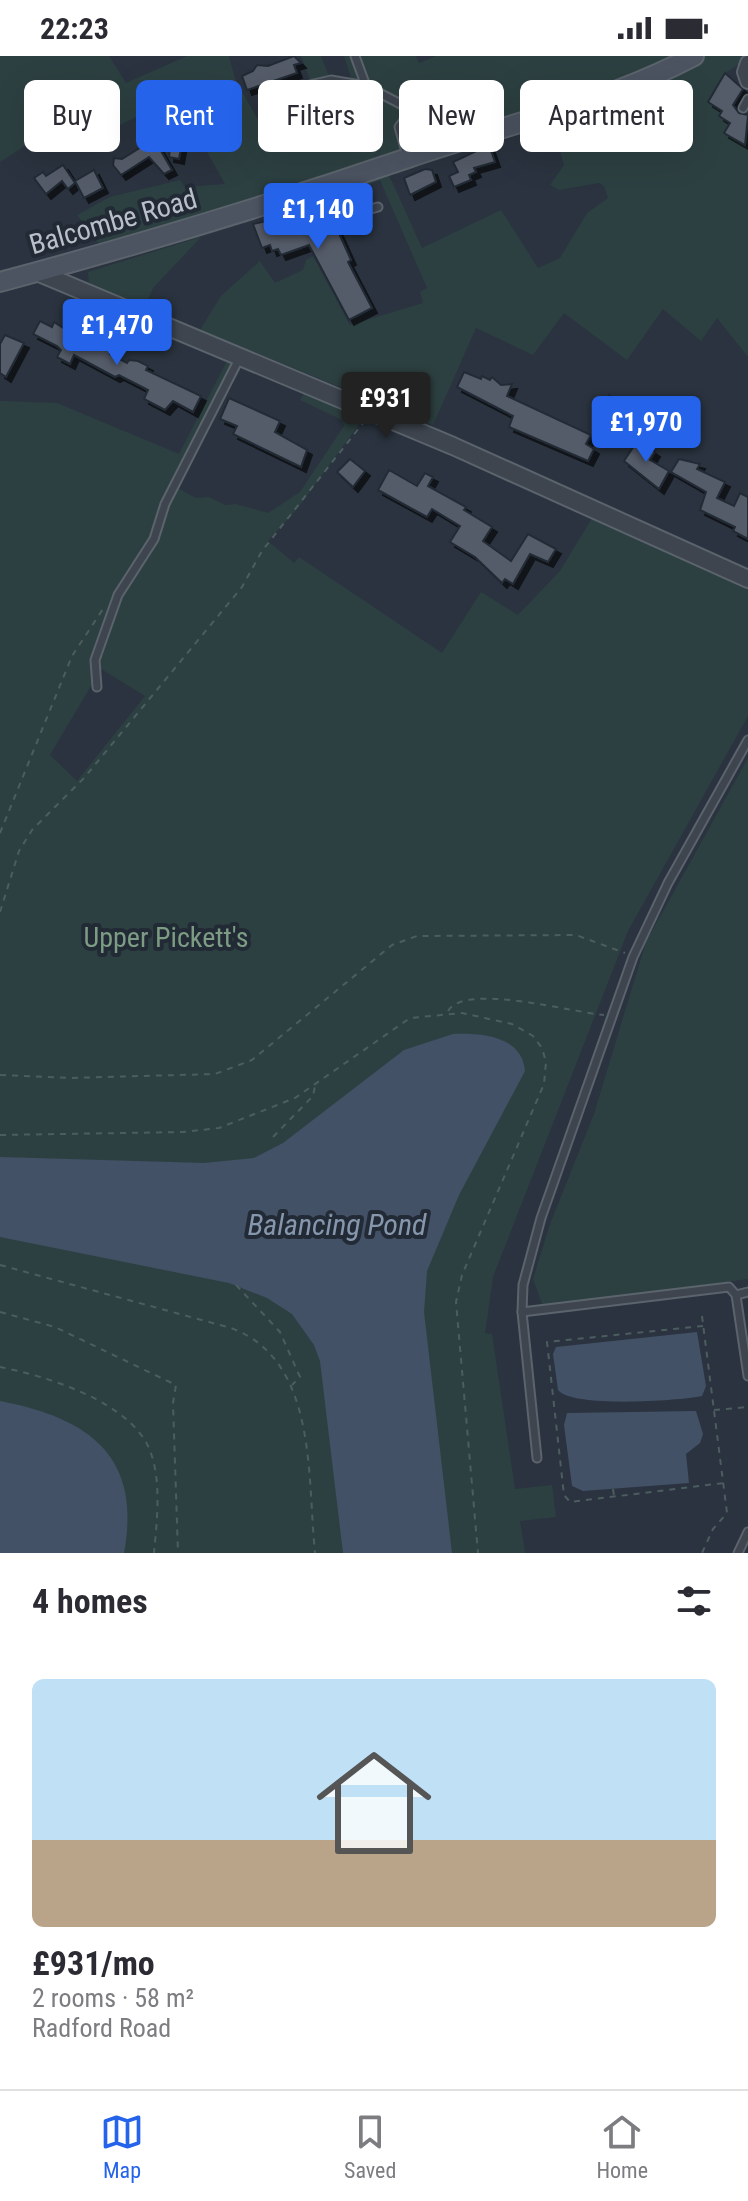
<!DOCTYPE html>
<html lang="en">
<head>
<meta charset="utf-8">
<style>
	body { margin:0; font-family:"Roboto Condensed",sans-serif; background:#f7f7f7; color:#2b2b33; height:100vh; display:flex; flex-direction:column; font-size:30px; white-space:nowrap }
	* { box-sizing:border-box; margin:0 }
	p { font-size:26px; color:#7c7c81 }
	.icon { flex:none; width:44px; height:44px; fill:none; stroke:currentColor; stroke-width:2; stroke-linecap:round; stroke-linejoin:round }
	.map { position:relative; height:1497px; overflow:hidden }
	.panel { display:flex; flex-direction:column; background:#fff; flex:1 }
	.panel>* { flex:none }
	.guide { position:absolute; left:24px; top:24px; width:700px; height:72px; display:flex; gap:16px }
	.price { position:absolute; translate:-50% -68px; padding:0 18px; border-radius:8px; background:#2563eb; color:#fff; font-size:26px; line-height:52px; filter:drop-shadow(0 2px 4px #0008) }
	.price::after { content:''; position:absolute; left:50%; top:48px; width:24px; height:18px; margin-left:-12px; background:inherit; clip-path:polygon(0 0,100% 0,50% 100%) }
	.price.selected { background:#222; color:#fff }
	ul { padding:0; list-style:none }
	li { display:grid; align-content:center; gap:16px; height:424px; padding:0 32px }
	li span { display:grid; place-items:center; height:248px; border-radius:12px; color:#555 }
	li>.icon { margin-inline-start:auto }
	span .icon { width:144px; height:144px; fill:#fffc; stroke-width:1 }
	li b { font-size:34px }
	h2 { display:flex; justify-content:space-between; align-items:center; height:96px; padding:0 32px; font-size:34px }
	.pill { padding:0 28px; border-radius:12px; background:#fff; box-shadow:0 8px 32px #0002; font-size:28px; line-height:72px }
	.pill.selected { background:#2563eb; color:#fff }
	.status { display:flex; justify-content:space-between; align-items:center; height:56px; padding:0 40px; background:#fff; direction:ltr }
	.status svg { height:22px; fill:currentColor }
	.dock { display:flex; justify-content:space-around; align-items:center; height:112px; border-top:2px solid #e1e1e2; background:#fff; font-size:22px; color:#7c7c81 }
	.dock a { display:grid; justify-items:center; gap:4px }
	.dock .selected { color:#2563eb }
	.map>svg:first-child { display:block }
</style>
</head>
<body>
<div class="status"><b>22:23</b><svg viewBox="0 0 49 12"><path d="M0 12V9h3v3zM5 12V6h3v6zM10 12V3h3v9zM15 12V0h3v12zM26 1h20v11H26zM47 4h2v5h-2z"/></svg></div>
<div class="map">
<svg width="748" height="1497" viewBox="0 0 748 1497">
	<defs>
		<filter id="shadow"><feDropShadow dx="5" dy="5" stdDeviation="0" flood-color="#0009"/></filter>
	</defs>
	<rect width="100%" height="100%" fill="#2a333f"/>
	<g fill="#2d4041" fill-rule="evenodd">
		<path d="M0 0H109L126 27 187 0H229L235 23 257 62 315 37 301 0H321L342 54 359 47 344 0H416L419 7 436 0H678L680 15 703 0H743L744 5 725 17 708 46 722 55 719 60 730 67 724 78 748 92V301L717 262 701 285 663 253 627 304 564 257 533 299 476 272 433 369 200 274 221 240 260 205 275 227 303 214 306 204 313 200 350 269 423 247 420 236 427 232 380 124 355 134 361 149H345L338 135 388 117 422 192 501 154 538 212 560 202 587 157 608 142 604 130 599 127 559 134 550 129 564 109 556 81 586 69 581 56 559 47 458 76 279 137 100 189 77 159 110 141 180 124 185 131 225 128 176 41 100 79 60 88 45 77 0 106Z"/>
		<path d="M201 181 153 232 145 250 89 227 88 216Z"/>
		<path d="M228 303 235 306 172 429 196 442 209 441 225 449 236 448 268 457 300 436 344 370 342 364 300 344 306 335 365 360 298 452 268 485 294 507 299 501 302 503 442 597 481 536 518 559 560 515 594 459 748 530V660L628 875 493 1221 485 1277 492 1278 515 1433 552 1429 556 1461 520 1465 525 1497H0V345L57 347 179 398ZM101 613 145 640 77 725 50 699Z"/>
		<path d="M748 702V1223L543 1250 533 1223 550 1168 594 1058 646 886Z"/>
	</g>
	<g fill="#425166">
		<path d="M453 978C482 977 522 980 525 1015L459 1139 427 1215 424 1256 452 1497H343L320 1305 314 1289 292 1258 267 1242 229 1227 0 1181V1101L204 1107 254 1102 283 1087 404 994Z"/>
		<path d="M697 1276 706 1330 702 1340C678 1345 571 1352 558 1334L553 1298 556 1291Z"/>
		<path d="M0 1345C88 1362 142 1399 124 1497H0Z"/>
		<path d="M696 1355 703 1378 700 1387 686 1398 689 1427 583 1435 572 1430 564 1369 567 1357Z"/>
	</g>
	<g fill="#545c69" stroke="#242c36" stroke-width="2" filter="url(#shadow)">
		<path d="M294 0 301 7 294 9 297 17 247 34 242 20 253 15 257 9 268 10Z"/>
		<path d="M725 17 743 33 733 49 739 57 748 59 745 89 724 77 730 67 719 60 722 55 708 46Z"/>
		<path d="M173 68 185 70 179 103 169 101Z"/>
		<path d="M154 83 172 114 164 118 149 101 121 119 113 109 114 102 122 103Z"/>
		<path d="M489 89 495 106 474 112 476 116 469 119 471 124 454 131 449 120 458 116 453 106Z"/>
		<path d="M63 109 75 127 68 133 62 125 46 138 34 122 43 116 46 120Z"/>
		<path d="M425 113 432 114 436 126 410 139 404 122Z"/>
		<path d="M94 114 103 132 84 142 75 125Z"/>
		<path d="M319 144 328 163 332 162 351 204 348 206 372 252 349 264 309 189 281 199 278 193 272 195 270 189 262 192 253 168 294 159 292 153Z"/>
		<path d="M40 265 52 271 54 266 85 286 89 279 113 292 110 298 127 307 129 304 138 305 148 310 146 314 201 340 193 356 173 345 165 354 144 343 148 334 119 319 115 321 74 299 70 308 57 301 61 294 57 290 33 278Z"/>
		<path d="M5 279 24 287 6 321 0 317V288Z"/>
		<path d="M464 316 481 323 482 320 490 324 492 321 501 329 512 328 507 340 591 379 586 388 594 393 588 405 509 371 513 360 457 331Z"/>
		<path d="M609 339 639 359 637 362 644 367 632 384 595 359Z"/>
		<path d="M229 342 280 365 275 376 307 394 301 411 233 378 237 370 220 363Z"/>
		<path d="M638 384 655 396 650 404 669 415 659 433 624 405Z"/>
		<path d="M350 403 365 415 353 431 337 416Z"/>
		<path d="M679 403 700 408 697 413 725 426 717 442 734 450 740 437 748 441V483L733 475 735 471 700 454 706 436 671 416Z"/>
		<path d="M389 414 417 430 425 417 433 421 428 430 466 451 464 454 492 471 483 485 511 505 528 478 556 493 548 506 530 498 513 528 505 523 502 527 475 501 450 486 460 470 432 453 427 461 378 434Z"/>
	</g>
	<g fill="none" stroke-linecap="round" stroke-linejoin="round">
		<defs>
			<g id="service">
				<path d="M355 0 366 30 412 54"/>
				<path d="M293 33 331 24 366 30"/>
				<path d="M743 52 748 43"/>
				<path d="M407 99 399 71 412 54 430 67 443 89"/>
				<path d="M327 132 339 153 348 159 378 151"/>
				<path d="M97 631 95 604 118 539 154 483 165 448 240 301"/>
				<path d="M748 684 668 827 633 901 541 1162 523 1229 522 1256 729 1231 736 1239 748 1320"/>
				<path d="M736 1239 748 1236"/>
				<path d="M522 1256 537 1402"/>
				<path d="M738 1497 748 1476"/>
			</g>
			<path id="minor" d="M748 7 745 16 748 25"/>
			<path id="tertiary" d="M37 216 453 390 748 523"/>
			<path id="secondary" d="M0 226C138 189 273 148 408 102 504 69 603 48 694 0"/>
		</defs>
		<use href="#service" stroke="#5b636c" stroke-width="11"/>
		<use href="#minor" stroke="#5b636c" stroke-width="18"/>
		<use href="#tertiary" stroke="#5b636c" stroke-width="20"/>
		<use href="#secondary" stroke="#5b636c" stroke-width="22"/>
		<g stroke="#4c5d5f" stroke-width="2" stroke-dasharray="6 6" stroke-linecap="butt">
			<path d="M0 777 72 600 103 553"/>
			<path d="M0 856 19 795 32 774 84 722 242 531 262 495 363 367"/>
			<path d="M448 955C464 926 575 957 604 959"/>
			<path d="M0 1019 69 1022 215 1018 252 1004 392 889 417 880 576 879 625 897"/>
			<path d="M0 1079 183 1076 219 1072 295 1042 410 962 462 957 512 968 533 980 542 992 546 1006 544 1028 462 1219 456 1246 478 1497"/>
			<path d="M273 1081 313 1040 315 1030"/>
			<path d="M0 1209 231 1272C318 1304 307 1421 315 1497"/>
			<path d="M236 1229 280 1276 300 1321 292 1329"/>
			<path d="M0 1256 55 1271 176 1329 173 1347 178 1497"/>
			<path d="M702 1260 727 1457 713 1473 702 1497"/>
			<path d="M703 1270 547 1286 564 1439 570 1446 724 1427"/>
			<path d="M0 1311C46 1320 128 1345 149 1392 162 1423 157 1464 154 1497"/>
			<path d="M714 1354 748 1351"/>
			<path d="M613 1433 614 1440"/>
		</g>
		<use href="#service" stroke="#3e454f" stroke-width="7"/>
		<use href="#minor" stroke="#3e454f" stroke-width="14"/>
		<use href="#tertiary" stroke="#3e454f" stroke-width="16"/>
		<use href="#secondary" stroke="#4c5462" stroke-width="18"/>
	</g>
	<g text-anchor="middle" stroke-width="8" stroke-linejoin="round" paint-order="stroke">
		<g font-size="28" fill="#bac0c9" stroke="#222a35">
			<text transform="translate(113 165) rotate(-16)" y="10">Balcombe Road</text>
		</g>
		<g font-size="28" fill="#7c9c83" stroke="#222a35">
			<text x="166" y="891">Upper Pickett's</text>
		</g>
		<g font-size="30" font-style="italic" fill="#8697ad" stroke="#222a35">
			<text x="337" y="1179">Balancing Pond</text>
		</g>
	</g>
</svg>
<b class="price" style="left:318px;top:195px">£1,140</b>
<b class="price" style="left:117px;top:311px">£1,470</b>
<b class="price selected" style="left:386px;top:384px">£931</b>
<b class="price" style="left:646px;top:408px">£1,970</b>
<div class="guide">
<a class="pill">Buy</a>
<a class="pill selected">Rent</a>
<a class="pill">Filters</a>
<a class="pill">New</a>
<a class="pill">Apartment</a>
</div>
</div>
<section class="panel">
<h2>4 homes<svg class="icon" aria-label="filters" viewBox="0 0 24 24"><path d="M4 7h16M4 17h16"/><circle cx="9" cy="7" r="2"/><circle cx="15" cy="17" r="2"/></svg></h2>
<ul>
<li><span style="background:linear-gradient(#bfe0f5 65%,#b9a48a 0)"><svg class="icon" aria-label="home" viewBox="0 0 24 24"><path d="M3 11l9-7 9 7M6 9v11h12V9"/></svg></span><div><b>£931/mo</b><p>2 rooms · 58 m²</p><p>Radford Road</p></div></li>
</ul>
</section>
<nav class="dock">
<a class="selected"><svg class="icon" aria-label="map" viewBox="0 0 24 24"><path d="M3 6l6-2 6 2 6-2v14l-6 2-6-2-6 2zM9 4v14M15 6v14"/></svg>Map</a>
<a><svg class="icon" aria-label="saved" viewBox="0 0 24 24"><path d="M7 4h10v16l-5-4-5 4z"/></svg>Saved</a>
<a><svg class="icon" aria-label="home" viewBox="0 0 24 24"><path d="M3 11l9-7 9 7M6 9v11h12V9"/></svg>Home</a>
</nav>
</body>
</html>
